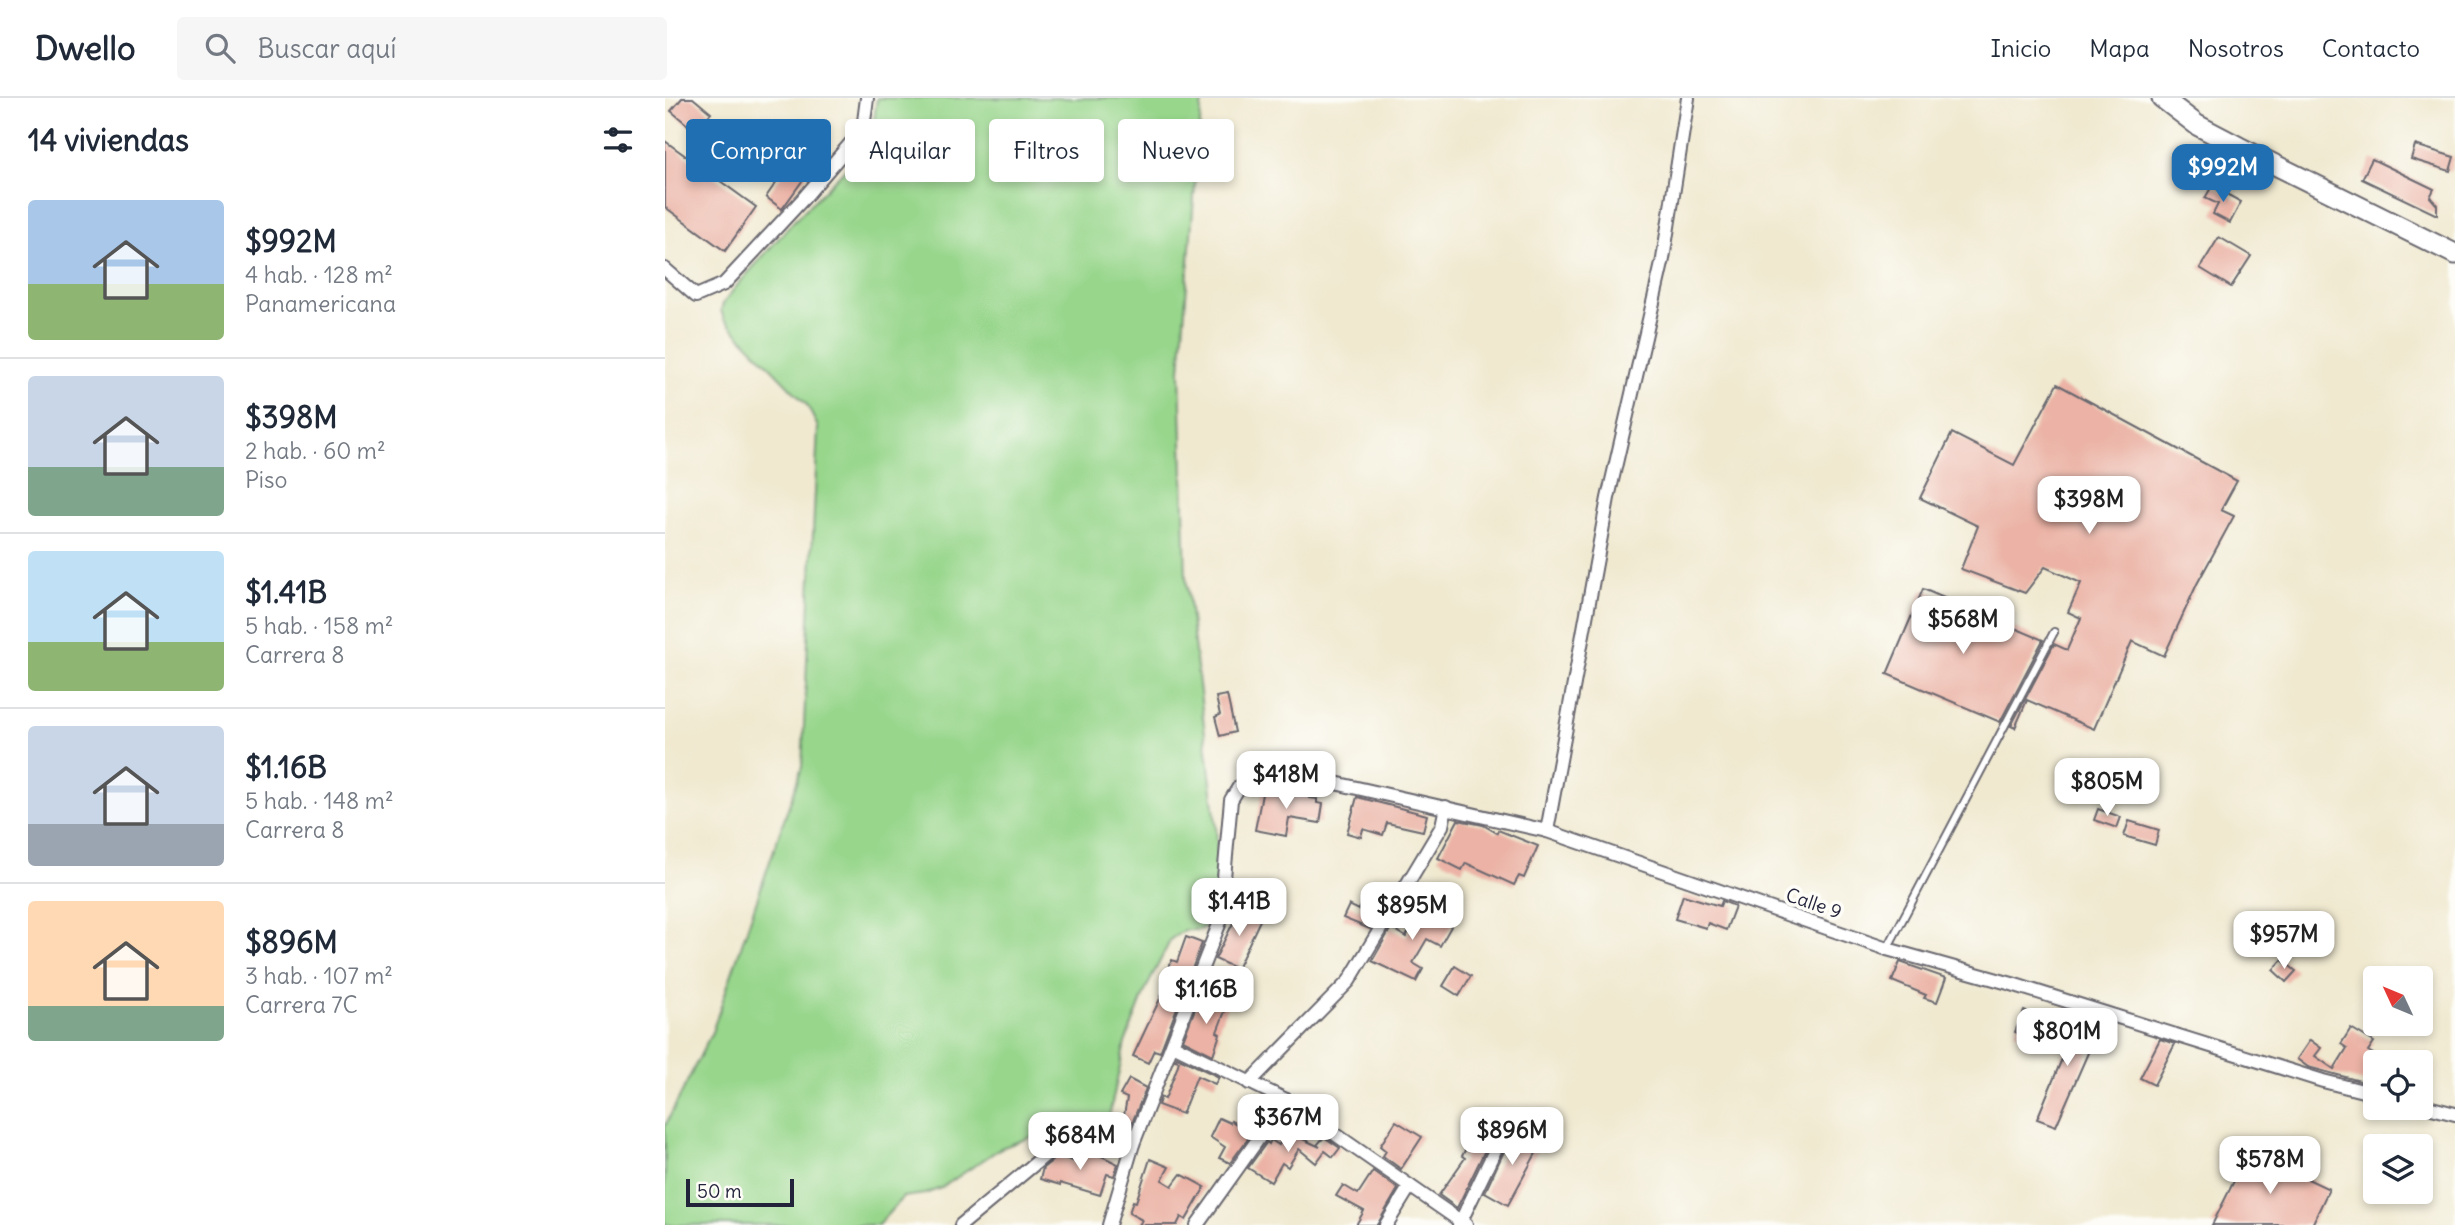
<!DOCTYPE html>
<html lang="es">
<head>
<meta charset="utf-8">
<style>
	body { margin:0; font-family:Delius,sans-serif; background:#f6f6f7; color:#1f2937; height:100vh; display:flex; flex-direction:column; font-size:26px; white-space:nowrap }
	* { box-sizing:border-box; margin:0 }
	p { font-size:23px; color:#747a83 }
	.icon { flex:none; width:38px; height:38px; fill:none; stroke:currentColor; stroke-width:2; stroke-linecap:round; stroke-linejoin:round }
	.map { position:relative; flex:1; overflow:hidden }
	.panel { display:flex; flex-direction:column; background:#fff; width:665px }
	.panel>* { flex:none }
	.top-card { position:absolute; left:21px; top:21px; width:665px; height:63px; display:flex; gap:14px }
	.needle { width:46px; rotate:314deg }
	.tools { position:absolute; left:1698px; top:868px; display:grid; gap:14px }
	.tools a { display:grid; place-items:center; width:70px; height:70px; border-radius:7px; background:#fff; box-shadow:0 4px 10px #0003; font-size:35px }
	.scale { position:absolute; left:21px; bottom:18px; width:108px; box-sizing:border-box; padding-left:7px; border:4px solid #22223b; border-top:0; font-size:19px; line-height:24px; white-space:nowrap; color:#22223b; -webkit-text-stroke:5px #fdfcf7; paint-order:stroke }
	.price { position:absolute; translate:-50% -60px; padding:0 16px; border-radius:14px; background:#fff; color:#222; font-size:23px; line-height:46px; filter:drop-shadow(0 2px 4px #0008) }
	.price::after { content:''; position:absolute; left:50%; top:42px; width:21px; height:16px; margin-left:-10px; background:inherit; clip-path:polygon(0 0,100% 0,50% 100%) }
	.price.on { background:#1f6fb2; color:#fff }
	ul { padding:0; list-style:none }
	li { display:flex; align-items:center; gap:21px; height:175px; padding:0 28px }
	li+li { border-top:2px solid #e0e1e3 }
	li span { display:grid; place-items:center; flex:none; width:196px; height:140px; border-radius:7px; color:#555 }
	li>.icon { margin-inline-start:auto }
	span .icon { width:84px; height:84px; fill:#fffc; stroke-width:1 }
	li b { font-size:30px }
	h2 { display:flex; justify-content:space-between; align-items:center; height:84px; padding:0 28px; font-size:30px }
	.chip { padding:0 24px; border-radius:7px; background:#fff; box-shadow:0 4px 10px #0003; font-size:24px; line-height:63px }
	.chip.on { background:#1f6fb2; color:#fff }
	header { display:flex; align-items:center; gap:42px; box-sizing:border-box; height:98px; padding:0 35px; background:#fff; border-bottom:2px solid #e0e1e3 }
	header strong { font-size:33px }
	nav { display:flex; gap:38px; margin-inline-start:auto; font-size:24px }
	.search { width:490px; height:63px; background:#f6f6f7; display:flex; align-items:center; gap:18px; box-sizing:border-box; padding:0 24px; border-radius:7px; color:#747a83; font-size:26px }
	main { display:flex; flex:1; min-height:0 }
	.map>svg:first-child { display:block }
</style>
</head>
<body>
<header>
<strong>Dwello</strong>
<div class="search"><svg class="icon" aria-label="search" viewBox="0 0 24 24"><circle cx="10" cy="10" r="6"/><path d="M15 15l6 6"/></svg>Buscar aquí</div>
<nav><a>Inicio</a><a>Mapa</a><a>Nosotros</a><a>Contacto</a></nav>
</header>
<main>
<section class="panel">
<h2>14 viviendas<svg class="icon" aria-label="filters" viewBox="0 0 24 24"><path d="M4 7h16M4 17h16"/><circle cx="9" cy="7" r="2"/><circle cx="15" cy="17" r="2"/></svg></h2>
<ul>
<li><span style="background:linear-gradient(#a9c7e8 60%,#8fb573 0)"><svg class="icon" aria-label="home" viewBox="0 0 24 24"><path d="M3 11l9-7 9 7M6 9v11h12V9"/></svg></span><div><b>$992M</b><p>4 hab. · 128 m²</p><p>Panamericana</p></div></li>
<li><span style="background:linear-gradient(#c9d6e8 65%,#7fa58c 0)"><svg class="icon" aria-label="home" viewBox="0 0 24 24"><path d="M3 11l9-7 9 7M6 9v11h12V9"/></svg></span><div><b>$398M</b><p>2 hab. · 60 m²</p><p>Piso</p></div></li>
<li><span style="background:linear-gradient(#bfe0f5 65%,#8fb573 0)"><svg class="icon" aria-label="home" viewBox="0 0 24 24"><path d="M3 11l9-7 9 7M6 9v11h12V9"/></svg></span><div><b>$1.41B</b><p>5 hab. · 158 m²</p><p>Carrera 8</p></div></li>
<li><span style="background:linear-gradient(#c9d6e8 70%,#9aa5b1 0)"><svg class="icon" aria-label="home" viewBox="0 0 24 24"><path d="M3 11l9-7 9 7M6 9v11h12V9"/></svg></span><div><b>$1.16B</b><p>5 hab. · 148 m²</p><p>Carrera 8</p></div></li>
<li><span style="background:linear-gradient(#ffd9b3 75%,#7fa58c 0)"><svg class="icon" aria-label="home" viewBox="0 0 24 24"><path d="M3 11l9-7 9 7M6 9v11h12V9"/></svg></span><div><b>$896M</b><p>3 hab. · 107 m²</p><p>Carrera 7C</p></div></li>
</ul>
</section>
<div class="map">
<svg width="1790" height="1127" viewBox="0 0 1790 1127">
	<rect width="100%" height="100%" fill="#fdfcf7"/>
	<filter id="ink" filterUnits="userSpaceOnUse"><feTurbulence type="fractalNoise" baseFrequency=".0143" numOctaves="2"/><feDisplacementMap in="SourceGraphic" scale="14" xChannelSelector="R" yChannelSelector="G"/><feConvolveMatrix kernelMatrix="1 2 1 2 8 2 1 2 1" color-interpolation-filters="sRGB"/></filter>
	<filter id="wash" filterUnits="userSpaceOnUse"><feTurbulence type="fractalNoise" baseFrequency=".00686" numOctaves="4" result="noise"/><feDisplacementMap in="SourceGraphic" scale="28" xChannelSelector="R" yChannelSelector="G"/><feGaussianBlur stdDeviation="1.57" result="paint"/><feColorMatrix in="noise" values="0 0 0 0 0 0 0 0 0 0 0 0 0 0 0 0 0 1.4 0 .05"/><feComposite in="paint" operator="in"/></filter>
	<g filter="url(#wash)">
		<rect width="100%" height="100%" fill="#f0e9d0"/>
		<path fill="#97d68b" stroke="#5c7c63" stroke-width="2" d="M212 0H537L515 273 521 479 551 726 554 791 545 825 534 832H519L506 841 481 891 460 945 441 1033 369 1038 336 1050 276 1090 260 1096 238 1099 213 1127H0V1028L47 934 137 669 153 329 142 307 59 221 56 212 58 206 69 191 128 124 206 45Z"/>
		<g id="blocks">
			<g fill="#ebb2a5">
				<path d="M17 0H28L46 15 30 33 6 13Z"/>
				<path d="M0 43 91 109 60 153 0 109Z"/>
				<path d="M1750 47 1789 59 1785 73 1746 61Z"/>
				<path d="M128 60 145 72 117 111 101 99Z"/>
				<path d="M1707 61 1769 91 1765 99 1772 107V117L1697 81Z"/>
				<path d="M1547 88 1576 104 1565 125 1548 116 1553 106 1540 100Z"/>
				<path d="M1554 139 1586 158 1566 189 1535 170Z"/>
				<path d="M1392 286 1572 383 1556 412 1569 418 1532 486 1499 558 1467 543 1429 631 1362 602 1350 630 1346 628 1389 546 1402 552 1416 520 1403 514 1416 485 1380 469 1360 495 1296 471 1313 428 1255 400 1287 335 1349 367Z"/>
				<path d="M1258 491 1378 542 1335 624 1222 576Z"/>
				<path d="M562 597 570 634 555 638 550 619 555 617 551 599Z"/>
				<path d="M629 690 645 694 644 700 652 701V705L658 706 655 725 624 720 621 738 590 732 598 691 627 697Z"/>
				<path d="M692 699 762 717 758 733 722 725 718 737 698 731 696 739 682 735Z"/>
				<path d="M1433 711 1456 719 1452 730 1429 722Z"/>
				<path d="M793 722 818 727 832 735 833 732 873 748 859 780 854 778 849 787 801 765 797 772 773 760Z"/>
				<path d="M1464 723 1494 732 1490 747 1459 738Z"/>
				<path d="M1018 797 1055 808 1057 803 1070 808 1061 832 1043 825 1041 830 1010 821Z"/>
				<path d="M745 801 788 825 775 848 762 841 748 865 758 871 751 884 707 863 726 830 741 839 752 818 739 811Z"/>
				<path d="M697 805 708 809 706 813 714 816 705 831 678 820 684 807 694 812Z"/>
				<path d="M576 809 597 818 572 871 550 861Z"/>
				<path d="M521 839 537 845 495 954 489 952 483 965 468 958 502 886 497 883 507 862 512 864Z"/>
				<path d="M1617 862 1631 873 1621 884 1608 872Z"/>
				<path d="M1235 864 1281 880 1272 904 1259 900 1261 897 1227 883Z"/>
				<path d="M790 868 806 878 794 898 778 888Z"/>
				<path d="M541 900 562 908 552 934 555 936 548 957 518 942 533 903 538 906Z"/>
				<path d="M1359 913 1375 920 1366 941 1350 934Z"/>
				<path d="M1392 919 1413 926 1414 924 1433 932 1391 1028 1372 1021 1406 939 1387 933Z"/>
				<path d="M1686 930 1709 944 1703 953 1710 957V987L1643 969 1632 961 1645 942 1656 950 1650 958 1669 971 1682 950 1676 946Z"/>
				<path d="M1495 941 1510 946 1489 987 1475 980Z"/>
				<path d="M512 959 554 979 550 986 532 978 517 1016 493 1007 496 999 500 1001 512 970 514 963 510 962Z"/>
				<path d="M464 981 481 990 465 1030 457 1029 462 1000 455 997Z"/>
				<path d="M554 1020 565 1025 566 1023 587 1035 565 1065 554 1060 560 1049 545 1039Z"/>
				<path d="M731 1023 757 1039 736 1071 718 1058 721 1053 715 1048Z"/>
				<path d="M814 1026 837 1038 832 1037 825 1042 792 1110 774 1097 800 1060 797 1058Z"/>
				<path d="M616 1031 655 1049 652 1047 659 1039 675 1050 668 1059 660 1053 651 1065 634 1051 623 1069 617 1065 606 1084 583 1070 602 1044 604 1046 606 1042 614 1047 619 1038 614 1034Z"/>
				<path d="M847 1033 875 1048 843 1107 820 1094 841 1049 842 1045 837 1038 843 1041Z"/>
				<path d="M422 1051 453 1066 449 1078 442 1076 435 1097 395 1085V1087L375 1081 378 1070 393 1058 411 1064 417 1052Z"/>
				<path d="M1584 1053 1664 1091 1647 1127H1547Z"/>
				<path d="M485 1061 504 1069 497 1082 507 1088 516 1076 540 1089 521 1122 516 1119 512 1127H474L477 1122 464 1115 468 1103 471 1104Z"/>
				<path d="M708 1073 733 1091 712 1127H691L699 1113 671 1098 678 1087 693 1096Z"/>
			</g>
		</g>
	</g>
	<g filter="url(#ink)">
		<use href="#blocks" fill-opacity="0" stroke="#6a686f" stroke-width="2"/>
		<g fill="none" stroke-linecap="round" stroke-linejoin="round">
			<defs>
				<path id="lane" d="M1222 851 1389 534"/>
				<g id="street">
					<path d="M0 171 31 198 59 186 138 101 198 31 202 0"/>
					<path d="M882 733 943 400 998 161 1023 0"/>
					<path d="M508 947 621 1002 801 1127"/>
					<path d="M584 985 684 883 777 728 781 709"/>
					<path d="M1755 1007 1790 1016"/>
					<path d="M296 1127 390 1049 434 1040 468 1046"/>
					<path d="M444 1127 468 1046 555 824 566 702 574 689 590 678 611 675 661 683 882 733 1222 851 1347 886 1658 983 1710 996"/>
					<path d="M532 1127 621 1002"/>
					<path d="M721 1127 745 1088"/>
					<path d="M794 1127 833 1046"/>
				</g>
				<path id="primary" d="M1497 0 1532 27 1574 49 1790 156"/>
			</defs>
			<use href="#lane" stroke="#6a686f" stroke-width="10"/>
			<use href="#street" stroke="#6a686f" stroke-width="16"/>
			<use href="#primary" stroke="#6a686f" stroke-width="23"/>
			<use href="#lane" stroke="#fff" stroke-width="6"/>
			<use href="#street" stroke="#fff" stroke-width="12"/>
			<use href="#primary" stroke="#fff" stroke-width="19"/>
		</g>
	</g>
	<g text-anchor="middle" stroke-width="7" stroke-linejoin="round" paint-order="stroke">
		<g font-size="19" fill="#22223b" stroke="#fdfcf7">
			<text transform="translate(1149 805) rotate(19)" y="7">Calle 9</text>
		</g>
	</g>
</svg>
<div class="tools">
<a><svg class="needle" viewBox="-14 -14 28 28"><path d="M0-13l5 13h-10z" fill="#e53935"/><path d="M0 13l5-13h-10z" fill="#747a83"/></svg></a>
<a><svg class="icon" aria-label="locate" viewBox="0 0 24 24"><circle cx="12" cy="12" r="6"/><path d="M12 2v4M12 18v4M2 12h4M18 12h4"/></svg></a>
<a><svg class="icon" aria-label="layers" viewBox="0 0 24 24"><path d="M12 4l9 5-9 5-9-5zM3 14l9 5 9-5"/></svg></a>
</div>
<div class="scale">50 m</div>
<b class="price on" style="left:1558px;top:106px">$992M</b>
<b class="price" style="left:1424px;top:438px">$398M</b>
<b class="price" style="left:1298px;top:558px">$568M</b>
<b class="price" style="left:621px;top:713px">$418M</b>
<b class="price" style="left:1442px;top:720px">$805M</b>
<b class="price" style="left:574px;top:840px">$1.41B</b>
<b class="price" style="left:747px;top:844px">$895M</b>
<b class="price" style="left:1619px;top:873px">$957M</b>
<b class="price" style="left:541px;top:928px">$1.16B</b>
<b class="price" style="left:1402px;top:970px">$801M</b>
<b class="price" style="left:623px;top:1056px">$367M</b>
<b class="price" style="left:847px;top:1069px">$896M</b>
<b class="price" style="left:415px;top:1074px">$684M</b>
<b class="price" style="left:1605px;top:1098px">$578M</b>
<div class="top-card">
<a class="chip on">Comprar</a>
<a class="chip">Alquilar</a>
<a class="chip">Filtros</a>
<a class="chip">Nuevo</a>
</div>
</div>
</main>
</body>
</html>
